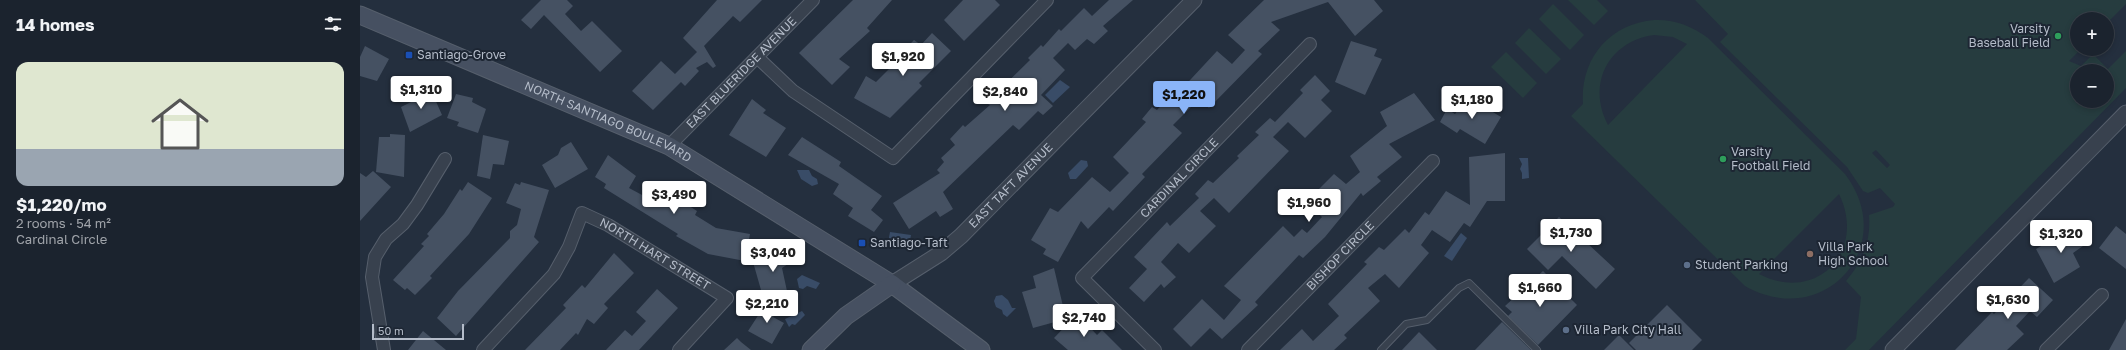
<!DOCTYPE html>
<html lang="en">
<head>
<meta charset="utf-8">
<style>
	body { margin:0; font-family:"Golos Text",sans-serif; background:#282f3a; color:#f1f3f6; height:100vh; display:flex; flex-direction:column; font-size:15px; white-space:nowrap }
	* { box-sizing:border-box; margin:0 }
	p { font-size:13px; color:#a0a4aa }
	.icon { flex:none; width:22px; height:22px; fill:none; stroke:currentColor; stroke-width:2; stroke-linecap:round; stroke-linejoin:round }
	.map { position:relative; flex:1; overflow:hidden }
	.details { display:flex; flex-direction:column; background:#1b232e; width:360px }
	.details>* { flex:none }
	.tools { position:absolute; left:1710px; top:12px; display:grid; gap:8px }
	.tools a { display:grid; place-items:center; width:44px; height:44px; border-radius:50%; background:#1b232e; box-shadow:0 2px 6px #0003,0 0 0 1px #39404a; font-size:20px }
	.scale { position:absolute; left:12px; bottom:10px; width:92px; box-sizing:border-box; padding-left:4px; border:2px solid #b4bcc9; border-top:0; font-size:11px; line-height:14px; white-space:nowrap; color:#b4bcc9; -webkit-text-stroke:3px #1d2633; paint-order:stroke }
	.price { position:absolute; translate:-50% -34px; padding:0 9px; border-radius:4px; background:#fff; color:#222; font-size:13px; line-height:26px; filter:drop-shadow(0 1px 2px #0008) }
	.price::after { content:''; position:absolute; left:50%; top:24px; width:12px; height:9px; margin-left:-6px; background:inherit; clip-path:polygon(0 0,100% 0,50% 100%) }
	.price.current { background:#8ab4f8; color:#111 }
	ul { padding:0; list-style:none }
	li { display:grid; align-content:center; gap:8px; height:212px; padding:0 16px }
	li+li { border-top:1px solid #39404a }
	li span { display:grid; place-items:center; height:124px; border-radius:12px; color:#555 }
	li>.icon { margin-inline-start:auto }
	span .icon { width:72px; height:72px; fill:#fffc; stroke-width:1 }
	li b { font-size:17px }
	h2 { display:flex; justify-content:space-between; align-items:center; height:48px; padding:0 16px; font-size:17px }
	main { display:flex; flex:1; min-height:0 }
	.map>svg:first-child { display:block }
</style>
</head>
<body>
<main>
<section class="details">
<h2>14 homes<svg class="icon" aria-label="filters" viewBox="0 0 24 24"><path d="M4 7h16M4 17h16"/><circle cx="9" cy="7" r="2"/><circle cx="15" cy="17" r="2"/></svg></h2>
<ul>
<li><span style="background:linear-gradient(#dfe7d0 70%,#9aa5b1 0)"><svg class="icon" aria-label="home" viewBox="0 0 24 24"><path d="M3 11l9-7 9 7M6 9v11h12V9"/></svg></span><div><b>$1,220/mo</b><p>2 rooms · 54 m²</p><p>Cardinal Circle</p></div></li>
</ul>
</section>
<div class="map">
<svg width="1766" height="350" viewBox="0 0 1766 350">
	<rect width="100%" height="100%" fill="#242f3e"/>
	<g fill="#263c3f" fill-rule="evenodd">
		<path d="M1208 0H1237L1248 11 1234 25Z"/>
		<path d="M1335 0H1766V4L1747 23V19H1717V49H1721L1709 61 1721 66 1733 54 1748 69 1766 51V88L1509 350H1485L1496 339 1501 297 1486 281C1503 261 1511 241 1509 215L1533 207 1535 204 1520 188 1508 193 1503 191 1487 167 1360 42 1368 34ZM1717 71H1747V101H1717ZM1516 150 1530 165 1527 168 1512 153Z"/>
		<path d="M1193 4 1224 35 1210 50 1179 19Z"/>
		<path d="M1294 20C1314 19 1332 26 1348 38L1485 174C1540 246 1464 331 1385 286L1211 116 1223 104C1220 59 1249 24 1294 20ZM1294 35 1313 37 1327 44 1248 125C1226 84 1249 41 1294 35ZM1479 194C1507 251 1457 304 1399 274Z"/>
		<path d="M1169 28 1201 59 1186 74 1155 43Z"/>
		<path d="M1146 52 1177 83 1163 98 1131 67Z"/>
	</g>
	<g fill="#394c67">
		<path d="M700 80 710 87 693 103 685 95Z"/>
		<path d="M1159 158H1168L1169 178 1162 179V173L1160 169 1162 164Z"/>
		<path d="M721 160 727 161 728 166 716 179H710L708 173Z"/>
		<path d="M437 170H449L452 176 457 179 458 184 452 186 441 179Z"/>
		<path d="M530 232 551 235 549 245 528 243Z"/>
		<path d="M1101 233 1107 238 1092 261 1084 256Z"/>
		<path d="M442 275 460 283 456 289 447 286 443 289 439 288 437 279Z"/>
		<path d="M642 295 648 300 652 308H656L647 317 643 314 642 310 636 307 634 301 636 296Z"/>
		<path d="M442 311 445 315 435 325 432 324 429 327 425 319Z"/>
	</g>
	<g fill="#455162">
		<path d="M181 0H207L213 6 205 14 221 31 232 21 262 51 240 72 184 15 171 29 161 20Z"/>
		<path d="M357 0H402L380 22 373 16 344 46 356 66 353 68 347 62 336 68 339 71 325 86 321 82 293 110 272 91 301 61 315 74 337 52 323 38Z"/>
		<path d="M493 0H532L507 28 510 31 479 59 490 67 472 85 439 53Z"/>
		<path d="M603 0H635L640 5 604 41 584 20Z"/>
		<path d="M749 0H773L743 26 748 31 734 44 727 39 715 50 708 43 693 58 705 70 681 95 693 106 683 115 678 111 659 130 653 125 583 192 593 209 580 217 576 211 549 229 533 203 580 173 577 170 584 162 581 158 595 145 590 139 603 125 605 127 630 105 626 103 670 60 668 58 681 45 683 47 699 29 701 31 724 8 732 16Z"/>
		<path d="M904 0H1014L1023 11 995 36 968 2 911 22 920 30 898 51 902 54 849 108 839 99 813 125 822 133 782 174 785 177 753 211 749 207 728 229 721 221 698 262 683 254 686 249 671 240 690 208 698 212 732 177 750 192 769 173 753 157 786 122 782 119 792 107 797 110 815 90 818 93 857 51 872 64 885 50 868 35Z"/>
		<path d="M572 33 591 51 559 83 562 86 530 118 494 98 506 76 516 82 543 55 541 53 554 40 561 45Z"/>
		<path d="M991 41 1017 49 1014 56 1022 59 1005 95 975 82Z"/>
		<path d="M5 46 29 59 17 81 0 76V57Z"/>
		<path d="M955 75 970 91 961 100 972 111 945 138 928 122 913 137 929 151 869 213 854 198 840 211 856 226 829 253 818 243 801 262 816 277 804 288 801 284 784 302 769 288 787 269 774 257 807 222 810 226 839 198 835 194 848 180 853 183 879 158 877 156 899 135 895 132 910 118 915 122 943 93 940 90Z"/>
		<path d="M70 88 82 115 50 132 41 107 55 100V97L59 95V93Z"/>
		<path d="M1054 93 1075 120 1029 144 1042 157 1017 177 1021 181 1003 196 1001 193 965 237 943 258 939 255 895 302 898 305 862 339 850 328 831 347 813 329 842 299 864 320 881 300 864 286 923 226 934 237 942 229 947 233 962 217 946 202 974 174 986 184 1000 172 990 156 1027 126 1020 112Z"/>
		<path d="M96 94 113 98 112 102 126 109 118 133 97 126 99 122 87 118Z"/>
		<path d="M1108 97 1141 117 1125 144 1100 129 1097 133 1080 122 1087 109 1095 114Z"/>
		<path d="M392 99 406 110 403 113 426 128 406 157 369 135Z"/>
		<path d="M30 134 45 135 44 177 16 172 19 137H30Z"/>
		<path d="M123 135 149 141 144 165 133 164 130 179 117 176Z"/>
		<path d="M442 137 481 162 479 166 522 196 511 210 523 220 514 232 488 216 493 208 473 194 479 184 428 155Z"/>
		<path d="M211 142 228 169 195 188 182 165 198 155 201 148Z"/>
		<path d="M1145 153V201H1127L1110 227 1104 223 1090 242 1072 230 1061 245 1069 253 1039 288 1025 274 1008 288 1020 301 984 335 987 338 974 350H920L942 329 953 341 979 316 968 304 1007 264 1004 262 1019 247 1024 250 1045 229 1049 233 1065 212 1069 215 1086 191 1110 205 1109 157Z"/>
		<path d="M248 155 276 176 269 188 284 196 292 187 322 204 323 202 337 211 335 215 356 228 390 234 385 261 348 254 316 236 318 234 244 188 246 184 235 177Z"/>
		<path d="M13 171 31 187 0 221V173L6 177Z"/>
		<path d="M108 182 132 198 109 234 70 276 72 278 55 295 47 288 45 290 33 280 64 246 61 244 69 236 67 234 84 214 100 189 102 191Z"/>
		<path d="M161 182 189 190 174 237 179 242 96 336 77 318 98 291 150 238V231L157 225 161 209 146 203 155 183 160 185Z"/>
		<path d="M1199 217 1255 269 1236 289 1202 256 1188 270 1167 249Z"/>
		<path d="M1708 224 1723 246 1713 253 1720 267 1694 283 1676 249 1697 237 1694 231Z"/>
		<path d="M1756 226 1766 234V269L1739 248Z"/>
		<path d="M425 248 429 250 431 262 422 268 427 291 403 297 393 262 414 257 412 252Z"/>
		<path d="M254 253 274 273 244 304 248 308 234 324 227 319 218 335 216 333 200 350H165L206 308 203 305 222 285 225 288Z"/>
		<path d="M694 268 706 319 673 328 662 292 676 288 673 276Z"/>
		<path d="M1183 271 1217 305 1178 345 1148 316 1152 312 1145 306Z"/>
		<path d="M1669 278 1693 300 1677 317 1670 311 1656 326 1664 334 1647 350H1595L1632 312 1634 314Z"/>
		<path d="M297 289 318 308 279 350H246L265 330 272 336 286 321 276 312Z"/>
		<path d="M407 302 419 309 413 317 424 323 412 344 388 331Z"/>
		<path d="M1307 305 1342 340 1332 350H1276L1269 343Z"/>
		<path d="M717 314 737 335 742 330 762 350H708L694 338Z"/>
		<path d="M1766 319V350H1749Z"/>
		<path d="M1142 322 1171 350H1115Z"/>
		<path d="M63 331 86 350H48Z"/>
		<path d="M1059 332 1077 350H1042Z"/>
		<path d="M1259 335 1274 350H1244Z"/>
		<path d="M377 338 381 342 391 350H364Z"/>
	</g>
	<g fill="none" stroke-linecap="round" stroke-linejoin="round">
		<defs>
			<path id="service" d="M1021 350 1046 324 1067 320 1099 288 1109 283 1177 350"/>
			<g id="minor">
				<path d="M397 57 433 91 533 158 687 0"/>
				<path id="s1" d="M309 146 453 0"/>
				<path d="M24 350 12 277 15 257 26 239 43 224 57 205 85 159"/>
				<path id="s2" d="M123 350 194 274 209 247 222 213 248 225 367 298 319 350"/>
				<path id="s3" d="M795 350 722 278 950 44"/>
				<path id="s4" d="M888 350 1073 161"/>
				<path d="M1686 350 1742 295"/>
			</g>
			<g id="tertiary">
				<path id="s5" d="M532 284 581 253 601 236 834 0"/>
				<path d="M1533 350 1766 113"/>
			</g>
			<g id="secondary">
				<path id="s6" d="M0 15 309 146 532 284 621 350"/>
				<path d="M451 350 486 316 532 284"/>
			</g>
		</defs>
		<use href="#service" stroke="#565f6c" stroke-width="8"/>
		<use href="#minor" stroke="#565f6c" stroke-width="14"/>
		<use href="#tertiary" stroke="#565f6c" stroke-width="17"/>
		<use href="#secondary" stroke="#565f6c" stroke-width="19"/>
		<use href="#service" stroke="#38414e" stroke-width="6"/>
		<use href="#minor" stroke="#38414e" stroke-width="12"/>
		<use href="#tertiary" stroke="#38414e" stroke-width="15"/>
		<use href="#secondary" stroke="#465061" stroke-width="17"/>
	</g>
	<g fill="#2e9e5b" stroke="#1d2633" stroke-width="1.5">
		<circle cx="1698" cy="36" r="4"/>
		<circle cx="1363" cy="159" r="4"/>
	</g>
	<g fill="#1a4fb4" stroke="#1d2633" stroke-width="1.5">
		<rect x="45" y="51" width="8" height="8" rx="2"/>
		<rect x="498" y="239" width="8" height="8" rx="2"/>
	</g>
	<circle fill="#8d6e63" stroke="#1d2633" stroke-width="1.5" cx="1450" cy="254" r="4"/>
	<g fill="#5c6f8a" stroke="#1d2633" stroke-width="1.5">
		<circle cx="1327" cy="265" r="4"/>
		<circle cx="1206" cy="330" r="4"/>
	</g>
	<g text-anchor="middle" stroke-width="4" stroke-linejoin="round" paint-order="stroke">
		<g font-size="12" fill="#b4bcc9" stroke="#1d2633" text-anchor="start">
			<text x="1690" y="33" text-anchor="end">Varsity<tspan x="1690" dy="14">Baseball Field</tspan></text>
			<text x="57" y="59">Santiago-Grove</text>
			<text x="1371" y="156">Varsity<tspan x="1371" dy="14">Football Field</tspan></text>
			<text x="510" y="247">Santiago-Taft</text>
			<text x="1458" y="251">Villa Park<tspan x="1458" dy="14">High School</tspan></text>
			<text x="1335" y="269">Student Parking</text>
			<text x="1214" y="334">Villa Park City Hall</text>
		</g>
		<g font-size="12" fill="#b4bcc9" stroke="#1d2633">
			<text dy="4" stroke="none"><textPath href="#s1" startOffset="103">EAST BLUERIDGE AVENUE</textPath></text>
			<text dy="4" stroke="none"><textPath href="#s6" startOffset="270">NORTH SANTIAGO BOULEVARD</textPath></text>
			<text dy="4" stroke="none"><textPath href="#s3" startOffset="242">CARDINAL CIRCLE</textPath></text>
			<text dy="4" stroke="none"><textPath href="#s5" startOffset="155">EAST TAFT AVENUE</textPath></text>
			<text dy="4" stroke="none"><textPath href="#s2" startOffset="255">NORTH HART STREET</textPath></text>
			<text dy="4" stroke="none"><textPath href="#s4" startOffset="132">BISHOP CIRCLE</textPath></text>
		</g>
	</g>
</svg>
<div class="tools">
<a>+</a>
<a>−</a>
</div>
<div class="scale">50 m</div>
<b class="price" style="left:543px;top:77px">$1,920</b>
<b class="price" style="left:61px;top:110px">$1,310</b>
<b class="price" style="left:645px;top:112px">$2,840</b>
<b class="price current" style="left:824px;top:115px">$1,220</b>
<b class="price" style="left:1112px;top:120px">$1,180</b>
<b class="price" style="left:314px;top:215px">$3,490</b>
<b class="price" style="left:949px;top:223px">$1,960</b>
<b class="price" style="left:1211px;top:253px">$1,730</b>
<b class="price" style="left:1701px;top:254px">$1,320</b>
<b class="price" style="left:413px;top:273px">$3,040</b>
<b class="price" style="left:1180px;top:308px">$1,660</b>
<b class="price" style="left:1648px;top:320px">$1,630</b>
<b class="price" style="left:407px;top:324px">$2,210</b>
<b class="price" style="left:724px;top:338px">$2,740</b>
</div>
</main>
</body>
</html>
